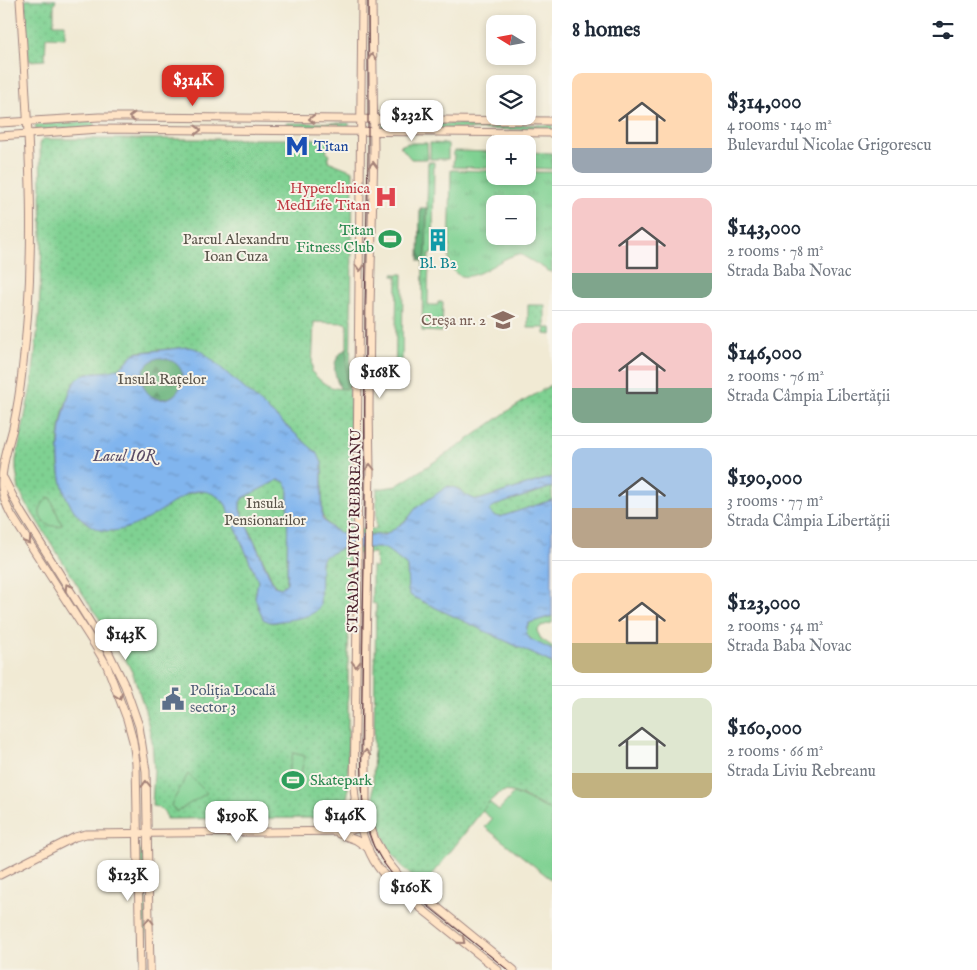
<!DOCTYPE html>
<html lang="en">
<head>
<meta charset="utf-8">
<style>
	body { margin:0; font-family:"IM FELL English",serif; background:#f2f2f3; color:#1f2937; height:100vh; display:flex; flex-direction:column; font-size:19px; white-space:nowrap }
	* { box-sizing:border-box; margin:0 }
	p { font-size:16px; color:#747a83 }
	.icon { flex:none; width:28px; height:28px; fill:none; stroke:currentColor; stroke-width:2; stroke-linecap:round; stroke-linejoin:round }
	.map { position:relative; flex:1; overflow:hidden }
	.panel { display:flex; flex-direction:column; background:#fff; width:425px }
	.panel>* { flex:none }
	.needle { width:32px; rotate:281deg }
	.fabs { position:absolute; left:486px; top:15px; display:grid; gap:10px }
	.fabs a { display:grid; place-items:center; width:50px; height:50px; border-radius:10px; background:#fff; box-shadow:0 2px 8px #0003; font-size:25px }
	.price { position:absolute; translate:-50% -42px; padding:0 11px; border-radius:10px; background:#fff; color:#222; font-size:16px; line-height:32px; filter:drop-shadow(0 1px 2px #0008) }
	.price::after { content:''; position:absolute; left:50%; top:30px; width:15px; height:11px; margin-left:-8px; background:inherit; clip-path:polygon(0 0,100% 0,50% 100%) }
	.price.selected { background:#d93025; color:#fff }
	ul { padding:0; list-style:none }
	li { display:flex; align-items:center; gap:15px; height:125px; padding:0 20px }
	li+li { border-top:1px solid #e0e1e3 }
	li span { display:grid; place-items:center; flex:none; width:140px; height:100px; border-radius:10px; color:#555 }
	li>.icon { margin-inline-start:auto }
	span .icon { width:60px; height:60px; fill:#fffc; stroke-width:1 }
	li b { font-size:21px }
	h2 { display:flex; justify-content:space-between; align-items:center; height:60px; padding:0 20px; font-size:21px }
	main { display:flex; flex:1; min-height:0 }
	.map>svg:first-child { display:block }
</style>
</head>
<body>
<main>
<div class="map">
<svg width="552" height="970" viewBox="0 0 552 970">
	<defs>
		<pattern id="grass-tufts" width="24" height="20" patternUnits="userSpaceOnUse" patternTransform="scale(1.25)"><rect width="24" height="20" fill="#7fd192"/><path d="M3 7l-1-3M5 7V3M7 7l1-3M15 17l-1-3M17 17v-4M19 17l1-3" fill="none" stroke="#6fb37e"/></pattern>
		<pattern id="forest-firs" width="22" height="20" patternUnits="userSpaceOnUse" patternTransform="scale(1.25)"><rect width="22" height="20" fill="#67b37c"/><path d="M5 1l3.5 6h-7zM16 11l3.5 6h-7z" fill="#579166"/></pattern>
		<pattern id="park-dots" width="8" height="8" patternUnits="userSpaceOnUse" patternTransform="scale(1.25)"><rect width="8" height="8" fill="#7fd192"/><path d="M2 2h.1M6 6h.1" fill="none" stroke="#6fb37e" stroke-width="1.8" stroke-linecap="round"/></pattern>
		<pattern id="water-ripples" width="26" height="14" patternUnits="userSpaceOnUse" patternTransform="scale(1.25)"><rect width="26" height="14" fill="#81b5ee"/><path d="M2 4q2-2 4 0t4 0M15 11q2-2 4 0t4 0" fill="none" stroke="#6c93c1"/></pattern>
	</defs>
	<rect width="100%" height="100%" fill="#f7f3e8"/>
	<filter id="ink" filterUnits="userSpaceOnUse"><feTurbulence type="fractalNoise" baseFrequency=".02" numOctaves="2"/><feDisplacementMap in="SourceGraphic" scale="10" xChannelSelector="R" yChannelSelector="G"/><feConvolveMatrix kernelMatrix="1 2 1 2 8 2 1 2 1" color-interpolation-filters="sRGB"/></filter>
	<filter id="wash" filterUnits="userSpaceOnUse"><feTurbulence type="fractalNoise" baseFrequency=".0096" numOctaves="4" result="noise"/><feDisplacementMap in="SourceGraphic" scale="20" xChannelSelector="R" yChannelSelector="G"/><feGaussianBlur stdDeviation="1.12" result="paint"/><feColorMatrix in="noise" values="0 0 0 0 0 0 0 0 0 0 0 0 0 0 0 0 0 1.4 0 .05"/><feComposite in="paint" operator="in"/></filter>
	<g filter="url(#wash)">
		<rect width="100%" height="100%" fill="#f1ead4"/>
		<g fill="url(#grass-tufts)" stroke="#64785e" fill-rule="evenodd">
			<path d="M93 121 95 125 93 127 36 130 35 125Z"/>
			<path d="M286 123H349V129L286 128 285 127Z"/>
			<path d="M383 123 552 125V130L383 128Z"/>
			<path d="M408 143H427L428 159H411L400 146Z"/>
			<path d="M430 143 448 144V159H430Z"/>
			<path d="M454 151 495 152V168L453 167Z"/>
			<path d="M528 152 552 153V169L528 168Z"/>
			<path d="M428 162H434L433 253 429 254 428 305H438V302H443L442 332 422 331 423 261 426 253Z"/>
			<path d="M451 170 495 171V176H528V172H552V273L520 254C497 256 463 297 449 263ZM495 204H528V236H495Z"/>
			<path d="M393 274H403L402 382H395L397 276H393Z"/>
			<path d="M140 850H145L147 970H142Z"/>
		</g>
		<g fill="url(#forest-firs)" stroke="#586954">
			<path d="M420 208H427L426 254 423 261H419Z"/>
			<path d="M347 348 350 391 341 390C333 374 330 359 347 348Z"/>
			<circle cx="162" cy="378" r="21"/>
		</g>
		<g fill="url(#park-dots)" stroke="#64785e" fill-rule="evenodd">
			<path d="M25 0H56L54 6V24H65V38L46 37 45 60 29 61Z"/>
			<path d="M43 139H331L326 152 330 155 328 161 353 171 350 391 351 529H376L377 489 396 486 456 448 508 411 552 384V477L478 500C466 498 460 487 449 486L416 508 407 520 386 534 344 535 337 532 326 522 322 515V470L318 454 203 352 188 347 138 352C130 355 126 364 118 369 104 376 88 369 75 382 70 388 68 398 65 406 54 443 53 506 93 527 139 550 193 457 226 505L258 581 255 596 263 619 270 622H277L310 614 318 609 320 603C320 591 318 570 321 560 327 544 370 548 383 548L389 551 407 566 408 591 411 596 552 663V811C541 806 514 788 502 792 497 794 493 799 489 802L430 878 420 883C388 858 377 830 373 790L376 604 372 603V566L376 568 375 553 351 554 348 656V793C345 807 338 816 323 818L166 819C166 810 160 807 152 806L154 770 152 741 145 710 133 674 117 643 93 610 27 505 19 490 16 470V460L32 382 39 317 42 241 40 144 41 141ZM314 322 347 323V389C330 389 324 385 312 372Z"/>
			<path d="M528 305H545V328H552V335L545 334V328H528Z"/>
			<path d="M278 480C283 480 286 482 288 488L287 583 281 588 275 586 240 509V502L243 498Z"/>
			<path d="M552 487V500L500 517 495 516 490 513 489 510 494 506Z"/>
		</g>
		<g fill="#7fd192" stroke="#64785e">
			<path d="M50 497 62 525C41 531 31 509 50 497Z"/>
			<path d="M552 616V623L541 626 537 631 541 639 552 646V650C541 644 519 639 529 623Z"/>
			<path d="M293 753 305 756 296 793 284 790Z"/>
			<path d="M188 774 207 793 176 812 171 805Z"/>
			<path d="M514 793 552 811V880L485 827 492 819 482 811 489 802 499 810Z"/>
		</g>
		<path fill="url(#water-ripples)" stroke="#666a8c" fill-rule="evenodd" d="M188 347 194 348 203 352 318 454 322 463V518C327 525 336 532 344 535H385L407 520 416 508 448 486C460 487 466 498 478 500L552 477V487L494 506 489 511 495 516 500 517 552 500V616L529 623 527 626 526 633 530 639 552 650V663L411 596 408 591 407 566 385 548H342L323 557 321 562 320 605C315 619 288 619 275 622H270L263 619 255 598 258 581 226 505C218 493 203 488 189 493 165 506 137 532 107 531 99 531 92 527 86 522 53 500 55 439 66 406 68 397 70 388 76 381 87 368 105 375 119 368 126 365 129 357 135 353ZM158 358C172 358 185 366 182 381 181 388 177 394 171 397 146 409 127 369 158 358ZM278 480C283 480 286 482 288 488L287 583 281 588 274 586 240 510V502L243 498Z"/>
	</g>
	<g filter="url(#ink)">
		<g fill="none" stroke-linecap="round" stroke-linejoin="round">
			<defs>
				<g id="secondary">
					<path d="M20 0C28 124 38 248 22 372 20 391 17 409 13 428 8 447 1 468 2 487 3 498 7 507 12 516L94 644 107 666 127 719 133 741 136 763 140 970"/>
					<path d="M362 0 357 470 358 563 354 787C356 812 361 838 374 861 388 884 411 900 432 917 454 935 476 952 498 970"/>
					<path d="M372 0 374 150 370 306 369 408 370 470 366 646V800L368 819 375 840 387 861 399 876 514 970"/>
					<path d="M0 123 99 117H135L552 121"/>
					<path d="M0 136 99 129 552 133"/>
					<path d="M4 479 21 512 108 651 125 686 139 726 146 771 150 970"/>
					<path d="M331 828 347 815 355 800"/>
					<path d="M334 829 363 822"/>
					<path d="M339 834 356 840 368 848"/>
					<path d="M0 875 75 837 86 834 347 831 364 827"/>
				</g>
			</defs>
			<use href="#secondary" stroke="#9e8480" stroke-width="9"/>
			<use href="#secondary" stroke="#ffe4c6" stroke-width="7"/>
			<path stroke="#4a1f2b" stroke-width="1" d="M368 0V156L365 307 364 563 361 751 363 807 367 827 374 847 381 859 394 877 424 903 508 970"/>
		</g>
		<defs><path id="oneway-chevron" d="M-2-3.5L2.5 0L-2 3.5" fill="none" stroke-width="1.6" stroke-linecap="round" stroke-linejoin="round" transform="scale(1.25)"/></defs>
		<g stroke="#a48278">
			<use href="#oneway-chevron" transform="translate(372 57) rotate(-91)"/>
			<use href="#oneway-chevron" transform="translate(132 117) rotate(-180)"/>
			<use href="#oneway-chevron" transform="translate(312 119) rotate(-180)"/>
			<use href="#oneway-chevron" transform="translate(198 130)"/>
			<use href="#oneway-chevron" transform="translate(373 165) rotate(-89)"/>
			<use href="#oneway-chevron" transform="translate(360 268) rotate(91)"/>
			<use href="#oneway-chevron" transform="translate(370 467) rotate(-90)"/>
			<use href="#oneway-chevron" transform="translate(28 541) rotate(57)"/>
			<use href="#oneway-chevron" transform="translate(68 587) rotate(-122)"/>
			<use href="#oneway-chevron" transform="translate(356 664) rotate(91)"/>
			<use href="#oneway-chevron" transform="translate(119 696) rotate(70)"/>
			<use href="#oneway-chevron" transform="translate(366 753) rotate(-90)"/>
			<use href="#oneway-chevron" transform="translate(146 784) rotate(-92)"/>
			<use href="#oneway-chevron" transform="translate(149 921) rotate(-91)"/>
			<use href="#oneway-chevron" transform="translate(462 941) rotate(39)"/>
		</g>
	</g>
	<defs>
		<symbol id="metro-bare" viewBox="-9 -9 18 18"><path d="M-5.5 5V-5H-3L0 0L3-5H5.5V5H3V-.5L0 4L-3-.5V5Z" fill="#1a4fb4" stroke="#f7f3e8" stroke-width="2.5" paint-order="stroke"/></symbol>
		<symbol id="hospital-bare" viewBox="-9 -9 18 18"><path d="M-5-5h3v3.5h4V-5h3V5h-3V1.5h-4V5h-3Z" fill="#e0444e" stroke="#f7f3e8" stroke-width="2.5" paint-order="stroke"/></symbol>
		<symbol id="stadium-bare" viewBox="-9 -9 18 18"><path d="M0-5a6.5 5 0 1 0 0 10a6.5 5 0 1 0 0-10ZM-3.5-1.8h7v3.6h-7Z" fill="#2e9e5b" stroke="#f7f3e8" stroke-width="2.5" paint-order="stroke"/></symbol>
		<symbol id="building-bare" viewBox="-9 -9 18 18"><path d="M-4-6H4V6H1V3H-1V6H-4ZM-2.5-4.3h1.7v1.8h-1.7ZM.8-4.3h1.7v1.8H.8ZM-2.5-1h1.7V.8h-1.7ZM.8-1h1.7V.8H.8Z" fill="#0f9aa8" stroke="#f7f3e8" stroke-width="2.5" paint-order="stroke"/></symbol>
		<symbol id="school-bare" viewBox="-9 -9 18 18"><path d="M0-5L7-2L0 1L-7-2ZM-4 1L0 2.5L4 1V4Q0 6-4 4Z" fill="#8d6e63" stroke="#f7f3e8" stroke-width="2.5" paint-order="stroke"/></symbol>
		<symbol id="civic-bare" viewBox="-9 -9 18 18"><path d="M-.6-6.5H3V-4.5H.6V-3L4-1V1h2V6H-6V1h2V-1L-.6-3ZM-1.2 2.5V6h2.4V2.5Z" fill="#5c6f8a" stroke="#f7f3e8" stroke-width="2.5" paint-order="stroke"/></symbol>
	</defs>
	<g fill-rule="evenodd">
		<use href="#metro-bare" x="281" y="130" width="32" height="32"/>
		<use href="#hospital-bare" x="370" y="181" width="32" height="32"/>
		<use href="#stadium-bare" x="374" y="223" width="32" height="32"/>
		<use href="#building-bare" x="422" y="224" width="32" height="32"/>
		<use href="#school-bare" x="487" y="304" width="32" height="32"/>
		<use href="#civic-bare" x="157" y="683" width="32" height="32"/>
		<use href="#stadium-bare" x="277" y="764" width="32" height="32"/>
	</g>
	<g text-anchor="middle" stroke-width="4" stroke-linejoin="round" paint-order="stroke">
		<g font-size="15" fill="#164399" stroke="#f7f3e8" text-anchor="start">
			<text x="314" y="151">Titan</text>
		</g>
		<g font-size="15" fill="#be3a42" stroke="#f7f3e8" text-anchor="end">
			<text x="370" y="193">Hyperclinica<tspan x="370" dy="17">MedLife Titan</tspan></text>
		</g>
		<g font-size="15" fill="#27864d" stroke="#f7f3e8" text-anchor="end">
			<text x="374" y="235">Titan<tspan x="374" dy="17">Fitness Club</tspan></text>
			<text x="310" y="785" text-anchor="start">Skatepark</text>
		</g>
		<g font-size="15" fill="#5a544a" stroke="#f7f3e8">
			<text x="236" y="244">Parcul Alexandru<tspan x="236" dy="17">Ioan Cuza</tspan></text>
			<text x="162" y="384">Insula Rațelor</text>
			<text x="265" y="508">Insula<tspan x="265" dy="17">Pensionarilor</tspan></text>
		</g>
		<g font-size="15" fill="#0d838f" stroke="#f7f3e8">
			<text x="438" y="268">Bl. B2</text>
		</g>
		<g font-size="15" fill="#785e54" stroke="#f7f3e8" text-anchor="end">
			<text x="486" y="325">Creșa nr. 2</text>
		</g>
		<g font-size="15" fill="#4a1f2b" stroke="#f7f3e8">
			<text transform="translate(354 531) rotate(-89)" y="5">STRADA LIVIU REBREANU</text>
		</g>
		<g font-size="15" fill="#4e5e75" stroke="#f7f3e8" text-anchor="start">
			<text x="190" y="695">Poliția Locală<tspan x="190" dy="17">sector 3</tspan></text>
		</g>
		<g font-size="16" font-style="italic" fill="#5a4c66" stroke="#f7f3e8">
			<text x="124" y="461">Lacul IOR</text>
		</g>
	</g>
</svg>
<div class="fabs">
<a><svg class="needle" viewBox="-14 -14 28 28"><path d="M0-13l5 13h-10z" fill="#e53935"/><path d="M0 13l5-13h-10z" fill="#747a83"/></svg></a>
<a><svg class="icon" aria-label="layers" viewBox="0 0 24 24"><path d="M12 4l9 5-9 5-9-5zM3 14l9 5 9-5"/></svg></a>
<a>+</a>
<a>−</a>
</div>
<b class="price selected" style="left:193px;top:107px">$314K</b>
<b class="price" style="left:412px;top:142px">$232K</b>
<b class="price" style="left:380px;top:399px">$168K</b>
<b class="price" style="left:126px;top:661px">$143K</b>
<b class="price" style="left:345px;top:842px">$146K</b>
<b class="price" style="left:237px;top:843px">$190K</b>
<b class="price" style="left:128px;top:902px">$123K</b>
<b class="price" style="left:411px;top:914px">$160K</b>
</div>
<section class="panel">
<h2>8 homes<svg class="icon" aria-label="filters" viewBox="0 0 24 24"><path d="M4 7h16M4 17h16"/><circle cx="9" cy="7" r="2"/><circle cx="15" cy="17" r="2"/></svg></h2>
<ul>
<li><span style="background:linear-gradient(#ffd9b3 75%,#9aa5b1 0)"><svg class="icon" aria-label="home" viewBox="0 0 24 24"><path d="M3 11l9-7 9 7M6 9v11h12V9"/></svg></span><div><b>$314,000</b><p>4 rooms · 140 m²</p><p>Bulevardul Nicolae Grigorescu</p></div></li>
<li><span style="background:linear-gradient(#f6c9c9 75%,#7fa58c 0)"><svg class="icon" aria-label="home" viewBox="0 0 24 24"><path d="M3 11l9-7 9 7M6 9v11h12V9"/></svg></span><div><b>$143,000</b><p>2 rooms · 78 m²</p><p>Strada Baba Novac</p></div></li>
<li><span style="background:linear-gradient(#f6c9c9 65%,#7fa58c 0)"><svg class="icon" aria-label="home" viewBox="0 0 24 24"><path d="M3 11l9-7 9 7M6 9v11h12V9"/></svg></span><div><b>$146,000</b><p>2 rooms · 76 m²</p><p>Strada Câmpia Libertății</p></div></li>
<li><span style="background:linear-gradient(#a9c7e8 60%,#b9a48a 0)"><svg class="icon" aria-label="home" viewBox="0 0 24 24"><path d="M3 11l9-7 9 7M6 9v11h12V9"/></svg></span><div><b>$190,000</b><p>3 rooms · 77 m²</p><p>Strada Câmpia Libertății</p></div></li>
<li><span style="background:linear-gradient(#ffd9b3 70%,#c2b280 0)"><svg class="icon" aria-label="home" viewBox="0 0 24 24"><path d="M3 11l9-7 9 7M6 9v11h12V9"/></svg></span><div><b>$123,000</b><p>2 rooms · 54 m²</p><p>Strada Baba Novac</p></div></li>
<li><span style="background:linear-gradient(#dfe7d0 75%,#c2b280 0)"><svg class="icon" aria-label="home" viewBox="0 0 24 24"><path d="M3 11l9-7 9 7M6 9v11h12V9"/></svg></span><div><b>$160,000</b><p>2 rooms · 66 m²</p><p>Strada Liviu Rebreanu</p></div></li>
</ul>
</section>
</main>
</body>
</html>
